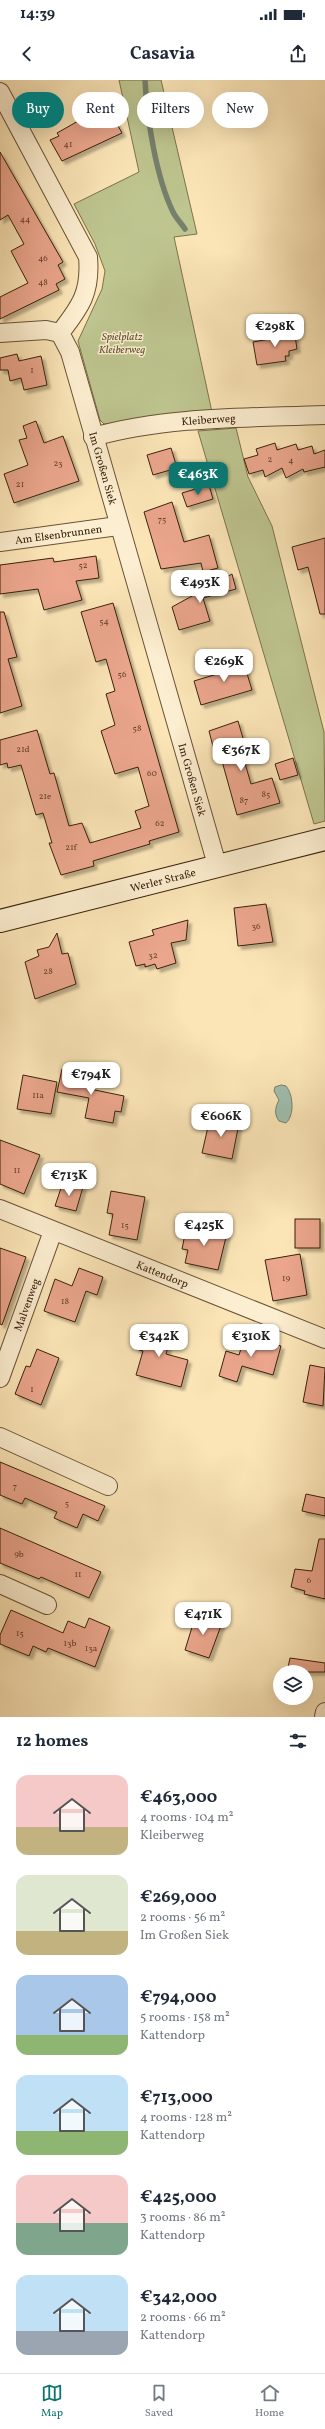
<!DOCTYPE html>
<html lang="en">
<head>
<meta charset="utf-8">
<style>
	body { margin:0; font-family:Vollkorn,serif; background:#f2f2f3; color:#1f2937; height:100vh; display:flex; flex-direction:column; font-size:15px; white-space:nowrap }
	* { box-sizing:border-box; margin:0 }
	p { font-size:13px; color:#747a83 }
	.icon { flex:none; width:22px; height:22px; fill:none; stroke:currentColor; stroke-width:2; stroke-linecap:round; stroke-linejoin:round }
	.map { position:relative; height:1637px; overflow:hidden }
	.details { display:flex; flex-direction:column; background:#fff; flex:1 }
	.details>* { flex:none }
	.banner { position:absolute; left:12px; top:12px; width:301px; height:36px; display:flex; gap:8px }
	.fabs { position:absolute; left:273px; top:1585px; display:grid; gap:8px }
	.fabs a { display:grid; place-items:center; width:40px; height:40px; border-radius:50%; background:#fff; box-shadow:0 4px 16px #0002; font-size:20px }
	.price { position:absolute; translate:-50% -34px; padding:0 9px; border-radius:8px; background:#fff; color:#222; font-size:13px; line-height:26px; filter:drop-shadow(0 1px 2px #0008) }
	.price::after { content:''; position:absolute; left:50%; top:24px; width:12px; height:9px; margin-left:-6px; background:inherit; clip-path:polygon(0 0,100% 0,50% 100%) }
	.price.active { background:#0f766e; color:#fff }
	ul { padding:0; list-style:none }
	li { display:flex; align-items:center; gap:12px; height:100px; padding:0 16px }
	li span { display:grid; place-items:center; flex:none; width:112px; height:80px; border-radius:12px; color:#555 }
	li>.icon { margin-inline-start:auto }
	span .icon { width:48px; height:48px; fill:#fffc; stroke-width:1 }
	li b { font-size:17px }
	h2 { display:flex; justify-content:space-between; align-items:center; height:48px; padding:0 16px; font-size:17px }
	.tag { padding:0 14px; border-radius:18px; background:#fff; box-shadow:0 4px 16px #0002; font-size:14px; line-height:36px }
	.tag.active { background:#0f766e; color:#fff }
	.status { display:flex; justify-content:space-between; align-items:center; height:28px; padding:0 20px; background:#fff; direction:ltr }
	.status svg { height:11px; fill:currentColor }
	header { display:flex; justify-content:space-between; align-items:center; height:52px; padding:0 16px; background:#fff; font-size:18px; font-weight:700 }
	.tab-bar { display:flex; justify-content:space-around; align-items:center; height:56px; border-top:1px solid #e0e1e3; background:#fff; font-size:11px; color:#747a83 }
	.tab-bar a { display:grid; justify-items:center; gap:2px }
	.tab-bar .active { color:#0f766e }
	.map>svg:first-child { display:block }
</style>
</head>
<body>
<div class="status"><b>14:39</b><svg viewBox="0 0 49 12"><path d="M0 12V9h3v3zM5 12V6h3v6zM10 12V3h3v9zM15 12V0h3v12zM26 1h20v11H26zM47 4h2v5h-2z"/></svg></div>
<header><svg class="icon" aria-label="back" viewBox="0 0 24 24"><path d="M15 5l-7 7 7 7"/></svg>Casavia<svg class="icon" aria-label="share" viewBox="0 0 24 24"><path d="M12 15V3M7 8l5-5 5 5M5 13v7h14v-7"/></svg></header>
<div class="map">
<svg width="325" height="1637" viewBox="0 0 325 1637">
	<defs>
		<filter id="shadow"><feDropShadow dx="3.5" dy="3.5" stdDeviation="1" flood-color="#0004"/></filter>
	</defs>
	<rect width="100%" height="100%" fill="#fbe5b7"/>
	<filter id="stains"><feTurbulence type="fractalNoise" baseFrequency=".005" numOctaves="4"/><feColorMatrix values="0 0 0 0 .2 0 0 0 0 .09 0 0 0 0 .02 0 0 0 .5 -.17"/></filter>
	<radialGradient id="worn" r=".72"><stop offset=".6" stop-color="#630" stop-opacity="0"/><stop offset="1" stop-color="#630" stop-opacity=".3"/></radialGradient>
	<g fill="#bec58f" stroke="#7c734d">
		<path d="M119 0H161L197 154 174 157 212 332 104 344 100 340 78 261 102 209 105 191 95 164 74 124 139 92Z"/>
		<path d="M236 348 248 397 272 446 324 652 325 741 314 744 198 351Z"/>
	</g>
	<path fill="#9fbfaf" stroke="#76806d" d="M281 1005 286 1006C293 1014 295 1035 286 1043L279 1041C274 1034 275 1028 279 1020L274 1011 275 1007Z"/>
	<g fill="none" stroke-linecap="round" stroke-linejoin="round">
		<path stroke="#76806d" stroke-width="5.5" d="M145 0C147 39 156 97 173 132 176 138 181 143 185 149"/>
	</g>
	<g fill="#eba68d" stroke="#39210b" filter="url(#shadow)">
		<path d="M107 26 122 53 62 81 50 60 59 56 57 53 80 40 79 38 98 27 100 30Z"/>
		<path d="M0 72 63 182 58 185 65 199 56 204 59 210 0 239V217L28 203 11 171 24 164 8 135 0 140Z"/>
		<path d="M294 249 297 269 289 271V276H285L286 281 257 285 253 262 281 257 280 252Z"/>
		<path d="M17 274 19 281 41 276 47 305 24 310 21 298 10 301 8 290H0V278Z"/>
		<path d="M36 341 44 363 63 356 79 401 14 423 4 394 28 385 19 360 27 358 23 346Z"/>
		<path d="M275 363 277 370 296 364 298 370 312 366 314 374 325 370V387L304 392 303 389 286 398 282 388 265 397 263 390 249 394 244 379 258 375 256 369Z"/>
		<path d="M171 368 177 388 153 395 147 375Z"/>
		<path d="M209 405 213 419 187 427 182 413Z"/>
		<path d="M172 422 184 462 209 455 218 488 203 492 201 483 161 489 144 432Z"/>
		<path d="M325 458V534H320L308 487 298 490 292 467Z"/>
		<path d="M96 476 99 498 76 501 82 520 44 530 38 509 0 514V485L53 478 54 482Z"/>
		<path d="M232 494 236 509 203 518 210 541 179 550 172 527Z"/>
		<path d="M113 523 179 752 149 761 150 764 93 781 94 786 61 795 49 763H52L43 733 36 735 21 685 8 688 7 683 0 685V660L37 650 50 694 54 693 69 746 82 743 90 763 141 748 135 731 149 726 138 687 115 694 101 651 115 645 106 614 115 611 106 579 96 582 81 532Z"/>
		<path d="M0 532H4L17 577 8 579 22 626 0 633Z"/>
		<path d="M242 577 252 610 201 625 194 601 227 591 225 582Z"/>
		<path d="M238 641 245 665 240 666 251 704 272 698 280 723 237 735 220 674H215L209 651Z"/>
		<path d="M293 678 298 695 280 700 275 684Z"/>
		<path d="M266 824 273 862 238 866 234 828Z"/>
		<path d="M188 840 186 860 171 863 176 883 157 889 155 884 145 887V884L136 886 129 862 154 855 152 850Z"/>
		<path d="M57 853 62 874 68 873 76 904 35 919 25 882 39 876 37 870 49 867Z"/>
		<path d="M62 989 93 995 90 1009 124 1016 121 1032 115 1031 113 1043 85 1038 89 1018 57 1012Z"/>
		<path d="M23 995 57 1002 51 1034 17 1029Z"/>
		<path d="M210 1038 239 1043 232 1079 202 1073Z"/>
		<path d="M0 1060 40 1075 24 1114 0 1104Z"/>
		<path d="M63 1102 83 1107 76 1131 55 1126Z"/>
		<path d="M111 1111 145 1117 137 1160 109 1155 113 1134 107 1133Z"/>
		<rect x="295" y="1139" width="25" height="29"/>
		<path d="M187 1144 227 1153 218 1190 185 1183 188 1170 182 1169Z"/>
		<path d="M0 1168 26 1177 2 1245 0 1244Z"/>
		<path d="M300 1174 307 1215 273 1221 265 1180Z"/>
		<path d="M79 1188 103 1197 97 1215 86 1211 75 1242 44 1231 55 1199 72 1206Z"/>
		<path d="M142 1245 172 1252 166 1274 188 1280 181 1307 136 1295 143 1271 136 1269Z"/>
		<path d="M245 1255 281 1266 273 1295 242 1286 237 1302 219 1296 226 1271 239 1275Z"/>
		<path d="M37 1269 59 1278 41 1325 15 1314 26 1286 30 1287Z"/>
		<path d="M310 1285 325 1288 323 1326 303 1322Z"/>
		<path d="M0 1382 105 1426 98 1441 83 1434 77 1448 54 1438 57 1432 25 1418 22 1424 0 1415Z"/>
		<path d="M306 1414 325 1418V1436L302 1431Z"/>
		<path d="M0 1448 101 1492 89 1518 41 1497 39 1499 0 1483Z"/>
		<path d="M319 1459H325V1519L304 1514 305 1511 291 1507 295 1489 312 1491Z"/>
		<path d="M11 1530 63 1553 68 1541 85 1548 89 1538 110 1547 95 1587 48 1568 46 1572 33 1566 29 1576 0 1564V1555Z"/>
		<path d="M196 1534 222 1543 209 1578 185 1570Z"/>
		<path d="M290 1578 325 1583V1592H287Z"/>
	</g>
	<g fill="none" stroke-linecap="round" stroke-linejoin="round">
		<defs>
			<g id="street">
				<path id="s1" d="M0 12 88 177C91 212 81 226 60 253L70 272 217 785"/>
				<path d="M0 253 46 250 60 253"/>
				<path id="s2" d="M93 357C167 336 248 338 325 335"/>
				<path id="s3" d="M0 462 118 446"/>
				<path id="s4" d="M0 1129 325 1259"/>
				<path id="s5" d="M0 1298 53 1151"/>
				<path d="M0 1357 108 1406"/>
				<path d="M0 1504 47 1525"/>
				<path d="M324 1637 325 1632"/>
			</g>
			<g id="secondary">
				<path id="s6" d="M0 841 325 759"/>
			</g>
		</defs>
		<use href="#street" stroke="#6a5236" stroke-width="20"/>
		<use href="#secondary" stroke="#39210b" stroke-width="24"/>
		<use href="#street" stroke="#fceed0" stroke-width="18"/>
		<use href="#secondary" stroke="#fceed0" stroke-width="22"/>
	</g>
	<g text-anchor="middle" stroke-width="3" stroke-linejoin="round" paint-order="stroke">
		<g font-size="9" fill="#66422c">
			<text x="68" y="67">41</text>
			<text x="25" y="142">44</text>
			<text x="43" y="181">46</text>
			<text x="43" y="205">48</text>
			<text x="32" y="293">1</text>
			<text x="270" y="382">2</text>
			<text x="291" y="383">4</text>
			<text x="58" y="386">23</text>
			<text x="20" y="407">21</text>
			<text x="162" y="442">75</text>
			<text x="83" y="488">52</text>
			<text x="104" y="544">54</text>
			<text x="122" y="597">56</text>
			<text x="137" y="651">58</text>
			<text x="23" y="672">21d</text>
			<text x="152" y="696">60</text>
			<text x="266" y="717">85</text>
			<text x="45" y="719">21e</text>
			<text x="244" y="723">87</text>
			<text x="160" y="746">62</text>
			<text x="71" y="770">21f</text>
			<text x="256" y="849">36</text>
			<text x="153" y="878">32</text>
			<text x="48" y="894">28</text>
			<text x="38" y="1018">11a</text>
			<text x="17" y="1093">11</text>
			<text x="125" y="1148">15</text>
			<text x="286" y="1201">19</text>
			<text x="65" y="1224">18</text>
			<text x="32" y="1312">1</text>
			<text x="15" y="1409">7</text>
			<text x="67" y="1426">5</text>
			<text x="19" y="1477">9b</text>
			<text x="78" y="1497">11</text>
			<text x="309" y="1503">6</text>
			<text x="20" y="1556">15</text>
			<text x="70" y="1566">13b</text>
			<text x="91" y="1571">13a</text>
		</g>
		<g font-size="11" font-style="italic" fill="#615233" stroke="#fceed0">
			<text x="122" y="260">Spielplatz<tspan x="122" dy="13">Kleiberweg</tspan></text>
		</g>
		<g font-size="11" fill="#39210b" stroke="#fceed0">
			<text dy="4" stroke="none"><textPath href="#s2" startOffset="117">Kleiberweg</textPath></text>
			<text dy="4" stroke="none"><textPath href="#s1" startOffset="413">Im Großen Siek</textPath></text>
			<text dy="4" stroke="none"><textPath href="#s3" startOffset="59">Am Elsenbrunnen</textPath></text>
			<text dy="4" stroke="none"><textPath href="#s1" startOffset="737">Im Großen Siek</textPath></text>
			<text dy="4" stroke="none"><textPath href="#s6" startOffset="168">Werler Straße</textPath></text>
			<text dy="4" stroke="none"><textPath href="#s4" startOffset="175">Kattendorp</textPath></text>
			<text dy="4" stroke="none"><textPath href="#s5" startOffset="78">Malvenweg</textPath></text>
		</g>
	</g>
	<rect width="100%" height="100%" filter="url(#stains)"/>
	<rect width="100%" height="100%" fill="url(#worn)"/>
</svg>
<div class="fabs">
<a><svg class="icon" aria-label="layers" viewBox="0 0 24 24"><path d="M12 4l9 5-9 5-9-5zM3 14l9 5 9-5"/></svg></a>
</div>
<b class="price" style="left:275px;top:268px">€298K</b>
<b class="price active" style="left:198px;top:416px">€463K</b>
<b class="price" style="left:200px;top:524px">€493K</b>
<b class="price" style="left:224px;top:603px">€269K</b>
<b class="price" style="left:241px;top:692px">€367K</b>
<b class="price" style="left:91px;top:1016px">€794K</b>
<b class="price" style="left:221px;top:1058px">€606K</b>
<b class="price" style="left:69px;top:1117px">€713K</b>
<b class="price" style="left:204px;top:1167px">€425K</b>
<b class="price" style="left:159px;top:1278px">€342K</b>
<b class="price" style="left:251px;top:1278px">€310K</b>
<b class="price" style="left:203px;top:1556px">€471K</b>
<div class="banner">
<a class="tag active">Buy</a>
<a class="tag">Rent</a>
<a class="tag">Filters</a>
<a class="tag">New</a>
</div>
</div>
<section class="details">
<h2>12 homes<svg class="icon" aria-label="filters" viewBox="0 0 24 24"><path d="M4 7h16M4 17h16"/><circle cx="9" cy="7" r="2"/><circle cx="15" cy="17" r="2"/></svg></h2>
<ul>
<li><span style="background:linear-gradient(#f6c9c9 65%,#c2b280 0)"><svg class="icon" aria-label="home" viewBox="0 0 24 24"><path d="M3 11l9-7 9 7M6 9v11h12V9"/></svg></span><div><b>€463,000</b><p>4 rooms · 104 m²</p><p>Kleiberweg</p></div></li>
<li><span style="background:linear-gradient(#dfe7d0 70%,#c2b280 0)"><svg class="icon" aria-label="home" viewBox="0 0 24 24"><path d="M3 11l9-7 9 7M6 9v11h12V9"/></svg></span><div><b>€269,000</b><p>2 rooms · 56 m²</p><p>Im Großen Siek</p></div></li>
<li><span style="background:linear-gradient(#a9c7e8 75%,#8fb573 0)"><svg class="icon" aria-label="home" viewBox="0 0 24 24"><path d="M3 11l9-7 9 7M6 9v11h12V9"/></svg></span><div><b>€794,000</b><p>5 rooms · 158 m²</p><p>Kattendorp</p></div></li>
<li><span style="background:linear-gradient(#bfe0f5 70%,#8fb573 0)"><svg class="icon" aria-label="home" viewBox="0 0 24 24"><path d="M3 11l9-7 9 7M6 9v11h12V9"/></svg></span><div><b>€713,000</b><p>4 rooms · 128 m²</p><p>Kattendorp</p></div></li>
<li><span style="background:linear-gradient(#f6c9c9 60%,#7fa58c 0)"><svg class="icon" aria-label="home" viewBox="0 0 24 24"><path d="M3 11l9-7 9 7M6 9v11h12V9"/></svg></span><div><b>€425,000</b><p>3 rooms · 86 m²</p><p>Kattendorp</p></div></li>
<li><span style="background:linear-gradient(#bfe0f5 70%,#9aa5b1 0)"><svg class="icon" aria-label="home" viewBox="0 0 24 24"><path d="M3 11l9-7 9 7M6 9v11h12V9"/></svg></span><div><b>€342,000</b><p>2 rooms · 66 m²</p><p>Kattendorp</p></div></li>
</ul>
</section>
<nav class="tab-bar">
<a class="active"><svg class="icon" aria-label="map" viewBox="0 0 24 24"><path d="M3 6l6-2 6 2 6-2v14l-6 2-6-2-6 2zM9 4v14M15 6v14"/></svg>Map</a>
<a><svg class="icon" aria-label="saved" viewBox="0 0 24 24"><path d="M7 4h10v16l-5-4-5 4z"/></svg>Saved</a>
<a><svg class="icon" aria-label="home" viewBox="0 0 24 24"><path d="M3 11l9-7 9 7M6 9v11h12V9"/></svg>Home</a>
</nav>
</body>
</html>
